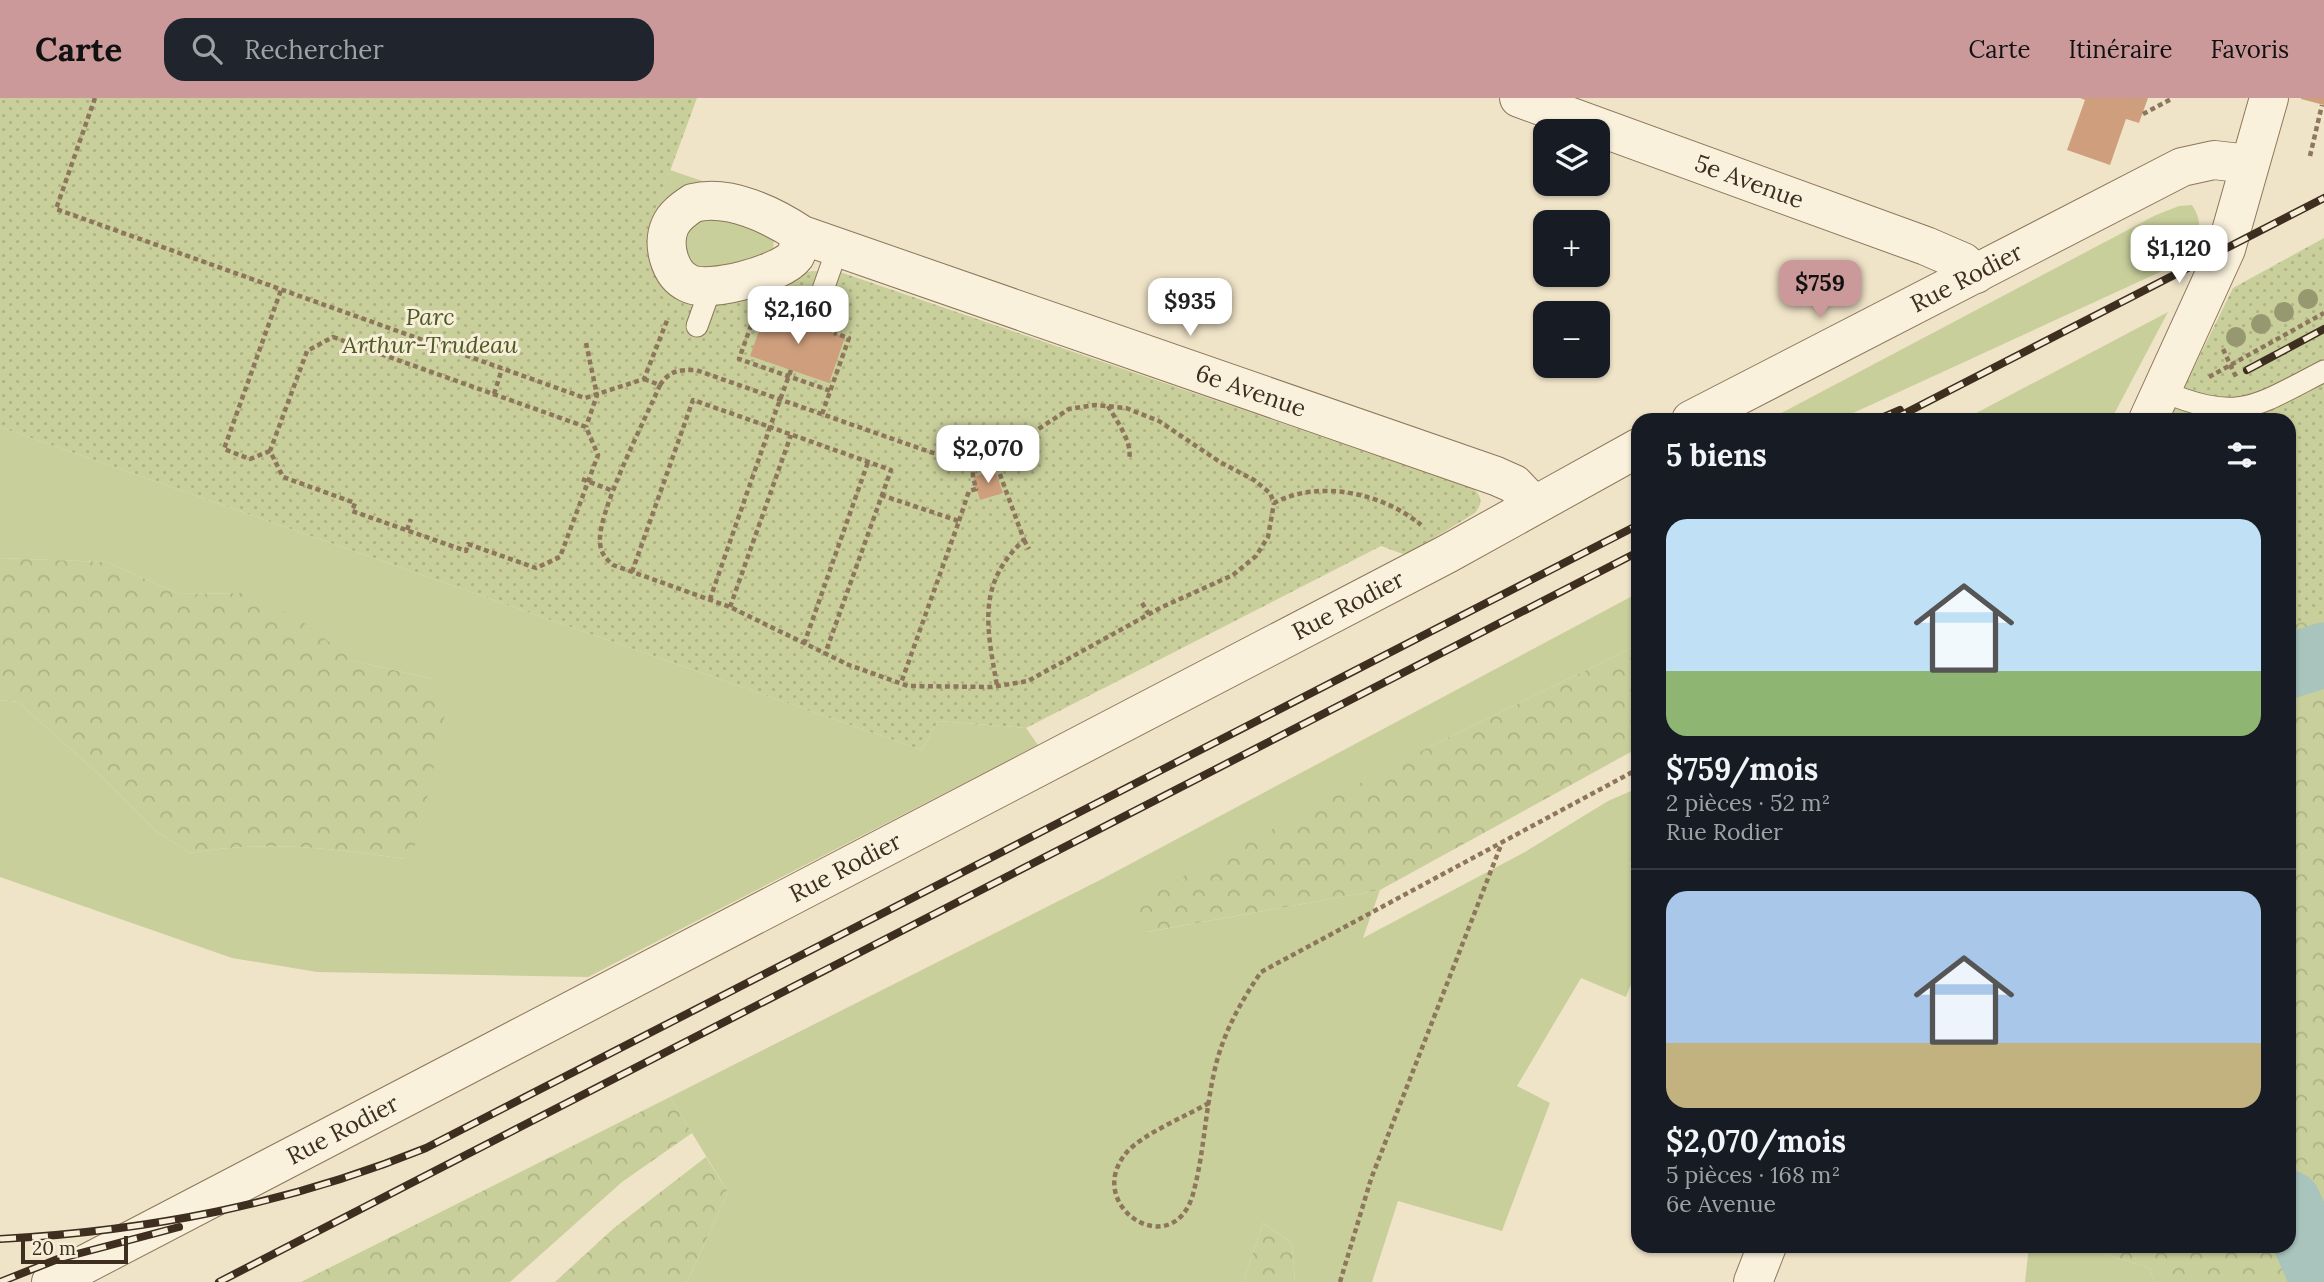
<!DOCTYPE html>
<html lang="fr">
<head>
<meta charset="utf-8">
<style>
	body { margin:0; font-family:Lora,serif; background:#20242c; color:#f1f3f6; height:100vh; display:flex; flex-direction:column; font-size:26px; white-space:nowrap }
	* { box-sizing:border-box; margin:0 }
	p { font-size:23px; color:#9ea1a6 }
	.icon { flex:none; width:38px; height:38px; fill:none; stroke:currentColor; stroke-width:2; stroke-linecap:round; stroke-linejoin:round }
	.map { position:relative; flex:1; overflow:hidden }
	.details { position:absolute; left:1631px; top:315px; width:665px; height:840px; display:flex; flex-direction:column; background:#171b24; border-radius:21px; box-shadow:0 2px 5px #0004 }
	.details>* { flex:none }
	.controls { position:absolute; left:1533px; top:21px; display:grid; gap:14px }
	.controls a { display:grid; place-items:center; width:77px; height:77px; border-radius:14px; background:#171b24; box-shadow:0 2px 5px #0004; font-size:35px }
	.scale { position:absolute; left:21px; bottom:18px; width:107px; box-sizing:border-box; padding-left:7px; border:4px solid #3d2e20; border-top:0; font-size:19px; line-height:24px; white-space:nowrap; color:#3d2e20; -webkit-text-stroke:5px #f7eed8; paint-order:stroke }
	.price { position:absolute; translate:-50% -60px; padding:0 16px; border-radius:14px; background:#fff; color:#222; font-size:23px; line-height:46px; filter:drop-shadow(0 2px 4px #0008) }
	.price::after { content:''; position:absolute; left:50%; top:42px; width:21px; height:16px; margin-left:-10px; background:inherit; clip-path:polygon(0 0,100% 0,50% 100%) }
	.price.active { background:#cc999b; color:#111 }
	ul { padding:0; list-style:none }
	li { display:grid; align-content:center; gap:14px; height:371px; padding:0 35px }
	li+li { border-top:2px solid #363941 }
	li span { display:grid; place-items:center; height:217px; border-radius:21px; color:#555 }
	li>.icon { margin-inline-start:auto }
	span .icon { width:126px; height:126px; fill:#fffc; stroke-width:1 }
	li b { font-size:30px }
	h2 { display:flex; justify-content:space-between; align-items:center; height:84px; padding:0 35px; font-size:30px }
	header { display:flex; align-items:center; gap:42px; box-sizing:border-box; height:98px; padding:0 35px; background:#cc999b; color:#111 }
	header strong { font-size:33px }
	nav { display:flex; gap:38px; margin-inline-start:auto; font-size:24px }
	.search { width:490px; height:63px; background:#20242c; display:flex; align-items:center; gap:18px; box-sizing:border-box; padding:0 24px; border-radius:21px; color:#9ea1a6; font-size:26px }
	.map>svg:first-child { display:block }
</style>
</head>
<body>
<header>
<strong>Carte</strong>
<div class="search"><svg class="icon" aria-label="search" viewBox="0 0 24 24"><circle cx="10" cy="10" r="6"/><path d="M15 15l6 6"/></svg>Rechercher</div>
<nav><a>Carte</a><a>Itinéraire</a><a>Favoris</a></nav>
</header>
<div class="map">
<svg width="2324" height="1184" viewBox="0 0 2324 1184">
	<defs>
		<pattern id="forest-crowns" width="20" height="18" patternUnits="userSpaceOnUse" patternTransform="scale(1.75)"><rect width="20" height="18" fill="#c9cf9b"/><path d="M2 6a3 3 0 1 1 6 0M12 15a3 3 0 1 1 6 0" fill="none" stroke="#aeb285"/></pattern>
		<pattern id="park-dots" width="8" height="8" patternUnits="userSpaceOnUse" patternTransform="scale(1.75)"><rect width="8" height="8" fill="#c9cf9b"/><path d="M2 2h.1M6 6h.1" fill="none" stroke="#aeb285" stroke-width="1.8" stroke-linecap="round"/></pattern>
	</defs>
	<rect width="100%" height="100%" fill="#f0e4c8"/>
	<g fill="#c9cf9b">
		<path d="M670 72 711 86 652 122Z"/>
		<path d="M2192 107C2206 128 2197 143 2184 163L1838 322H1768L2156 117 2179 108Z"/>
		<path d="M717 115 774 141 773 152 718 176 688 164 685 136 691 127Z"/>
		<path d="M2168 214 2111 322H1963Z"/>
		<path d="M0 329 922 652 938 623 1026 630 1038 647 588 879 317 874 232 860 0 779V602L18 604 102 679 156 733 190 755C262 742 333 750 405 761L439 643 433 581 354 563 243 495 179 496 107 464 0 460Z"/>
		<path d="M1638 495V547L1431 648 1147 834 1380 792 1363 840 1523 755 1608 703 1638 690V753L1630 766 1638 770V868L1626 899 1581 880 1517 988 1550 1005 1502 1133 1398 1103 1372 1184H1295L1292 1145 1263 1125 1243 1184H687L728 1094 670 999 1102 781Z"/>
		<path d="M2029 1148H2078L2150 1170 2154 1184H2025Z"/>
	</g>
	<g fill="url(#forest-crowns)">
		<path d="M2324 347V1184H2154L2150 1170 2078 1148H2289V362Z"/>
		<path d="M0 460 107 464 179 496 243 495 299 521 354 563 433 581 447 606 418 743 405 761C333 750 263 742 190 755L156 733 102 679 18 604 0 602Z"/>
		<path d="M1638 547V650L1380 792 1146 834 1117 813 1431 648Z"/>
		<path d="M670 999 692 1035 622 1084 510 1184H301Z"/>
		<path d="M706 1059 728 1094 687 1184H555L614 1130Z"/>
		<path d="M1263 1125 1292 1145 1295 1184H1243Z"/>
	</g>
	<g fill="url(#park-dots)">
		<path d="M0 0H697L652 122 658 176 795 177 812 173 840 174 1474 391C1482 399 1483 405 1475 415L1411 454 1403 456 1381 448 1026 630 938 623 922 652 0 329Z"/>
		<path d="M2324 140V515L2289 529V322H2168L2233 190Z"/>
	</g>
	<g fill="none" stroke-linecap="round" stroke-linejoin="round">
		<g stroke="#a9c4bc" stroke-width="65">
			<path d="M2289 568 2324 557"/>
			<path d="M2289 1105 2323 1184"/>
		</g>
	</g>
	<g fill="#cf9f7d">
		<path d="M2080 0H2148L2139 25 2126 21 2110 67 2067 52 2085 2Z"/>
		<path d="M2301 0H2324V7L2301 1Z"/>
		<path d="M767 211 845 239 829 285 750 258Z"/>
		<path d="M995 372 1003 395 980 402 973 379Z"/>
	</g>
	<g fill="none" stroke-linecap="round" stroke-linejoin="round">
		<defs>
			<g id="service">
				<path d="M814 217 838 149"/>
				<path d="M697 228 711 189"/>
				<path d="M2162 293C2239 325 2254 309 2324 273"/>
			</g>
			<g id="minor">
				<path id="s1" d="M1519 0 1926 148 1963 164 1976 176"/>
				<path id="s2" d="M802 137C800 143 798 153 795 158 782 176 707 196 688 185 669 176 662 146 670 128 674 118 684 111 693 105 729 96 772 117 802 137L1496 378 1514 386 1534 407"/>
				<path id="s3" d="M1691 322 2182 69 2214 62 2249 66"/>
				<path id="s4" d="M51 1184 1447 456 1638 350"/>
			</g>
			<g id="tertiary">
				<path d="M2148 322 2226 151 2269 0"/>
				<path d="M1753 1184 1767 1148"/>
			</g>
		</defs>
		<use href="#service" stroke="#8d765c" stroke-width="23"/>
		<use href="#minor" stroke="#8d765c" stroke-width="40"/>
		<use href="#tertiary" stroke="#8d765c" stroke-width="40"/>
		<g stroke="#8d765c" stroke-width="4.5" stroke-dasharray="5 3.5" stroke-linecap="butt">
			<path d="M95 0 56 111 585 300 644 281 668 220"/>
			<path d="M2143 16 2173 0"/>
			<path d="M2310 58 2322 7"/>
			<path d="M754 219 739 261 831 293"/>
			<path d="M333 239 586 329 598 357 560 459 536 470 468 446 466 453 352 413 355 405 283 379 270 353 307 253Z"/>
			<path d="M586 245 597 297 586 329"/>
			<path d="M2223 251 2237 281"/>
			<path d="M791 272 770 329 891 372 825 556"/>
			<path d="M2209 279 2324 215"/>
			<path d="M644 281 660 287C670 272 679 272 696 272L930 354 966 363 994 360 1069 311 1095 307 1126 310 1159 323 1220 364 1254 382 1270 395 1274 405C1319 381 1383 395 1421 427"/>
			<path d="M660 287C646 320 597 414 600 445 601 455 605 460 613 467L730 509 849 567 908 588 992 589 1028 583 1162 509 1233 477 1256 458 1268 439 1274 405"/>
			<path d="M494 296 502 271"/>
			<path d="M1108 308C1117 324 1133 344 1129 362"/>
			<path d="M822 316 849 240 834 235"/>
			<path d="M270 353 250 361 224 351 281 192"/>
			<path d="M994 360 1024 442C976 486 987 530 997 588"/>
			<path d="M582 381 613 393"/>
			<path d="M881 397 959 423 901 585"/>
			<path d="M959 423 969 393 976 391 973 379V364"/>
			<path d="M407 432 411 421"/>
			<path d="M1024 442 1029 451"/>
			<path d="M632 474 693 302 770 329 710 501"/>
			<path d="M1142 505 1149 516"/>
			<path d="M730 509 791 337"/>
			<path d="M804 546 868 364"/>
			<path d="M1209 1005C1186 1018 1143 1036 1127 1054 1081 1107 1173 1167 1193 1096 1204 1056 1205 1015 1214 975 1222 937 1240 905 1261 874L1638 671"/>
			<path d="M1340 1184 1371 1081 1501 747"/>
		</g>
		<use href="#service" stroke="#faf1dc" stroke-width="21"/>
		<use href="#minor" stroke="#faf1dc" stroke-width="38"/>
		<use href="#tertiary" stroke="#faf1dc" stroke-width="38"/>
		<defs>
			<g id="rail">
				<path d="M2247 272 2324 231"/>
				<path d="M1877 322 1900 312"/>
				<path d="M1892 322 2324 100"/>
				<path d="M0 1141C149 1133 288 1106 426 1050L1638 427"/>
				<path d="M0 1184 58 1161 179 1129"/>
				<path d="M219 1184 1638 454"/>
			</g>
		</defs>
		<use href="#rail" stroke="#3d2e20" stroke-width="8"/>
		<use href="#rail" stroke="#f7eed8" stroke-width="5" stroke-dasharray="16" stroke-linecap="butt"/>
	</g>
	<g fill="#96986f">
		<circle cx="2308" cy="201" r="10"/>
		<circle cx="2284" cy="214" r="10"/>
		<circle cx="2261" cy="226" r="10"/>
		<circle cx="2236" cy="239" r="10"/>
	</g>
	<g text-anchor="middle" stroke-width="6" stroke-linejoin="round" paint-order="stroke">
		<g font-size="24" fill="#3d2e20" stroke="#f7eed8">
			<text dy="8" stroke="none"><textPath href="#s1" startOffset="245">5e Avenue</textPath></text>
			<text dy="8" stroke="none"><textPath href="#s3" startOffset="310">Rue Rodier</textPath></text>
			<text dy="8" stroke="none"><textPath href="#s2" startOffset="826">6e Avenue</textPath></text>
			<text dy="8" stroke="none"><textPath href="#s4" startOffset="1463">Rue Rodier</textPath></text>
			<text dy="8" stroke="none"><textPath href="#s4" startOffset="896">Rue Rodier</textPath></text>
			<text dy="8" stroke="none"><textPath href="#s4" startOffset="329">Rue Rodier</textPath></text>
		</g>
		<g font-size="24" font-style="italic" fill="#4d5a26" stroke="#f7eed8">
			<text x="430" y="227">Parc<tspan x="430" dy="28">Arthur-Trudeau</tspan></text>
		</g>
	</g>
</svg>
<div class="controls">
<a><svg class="icon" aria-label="layers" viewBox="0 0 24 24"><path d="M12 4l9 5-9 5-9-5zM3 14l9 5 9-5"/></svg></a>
<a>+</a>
<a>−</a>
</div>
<div class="scale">20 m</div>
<b class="price" style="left:2179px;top:187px">$1,120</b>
<b class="price active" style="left:1820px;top:222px">$759</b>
<b class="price" style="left:1190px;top:240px">$935</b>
<b class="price" style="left:798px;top:248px">$2,160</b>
<b class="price" style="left:988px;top:387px">$2,070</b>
<section class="details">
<h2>5 biens<svg class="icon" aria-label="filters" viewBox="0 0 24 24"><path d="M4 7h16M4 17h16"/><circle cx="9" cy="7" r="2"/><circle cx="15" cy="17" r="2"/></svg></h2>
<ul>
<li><span style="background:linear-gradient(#bfe0f5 70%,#8fb573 0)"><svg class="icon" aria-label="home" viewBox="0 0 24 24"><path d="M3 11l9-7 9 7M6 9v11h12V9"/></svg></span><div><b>$759/mois</b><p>2 pièces · 52 m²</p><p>Rue Rodier</p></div></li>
<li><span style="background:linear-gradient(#a9c7e8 70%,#c2b280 0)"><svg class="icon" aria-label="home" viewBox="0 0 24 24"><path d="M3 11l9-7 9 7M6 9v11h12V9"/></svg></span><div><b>$2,070/mois</b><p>5 pièces · 168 m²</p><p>6e Avenue</p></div></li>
</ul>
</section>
</div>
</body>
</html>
